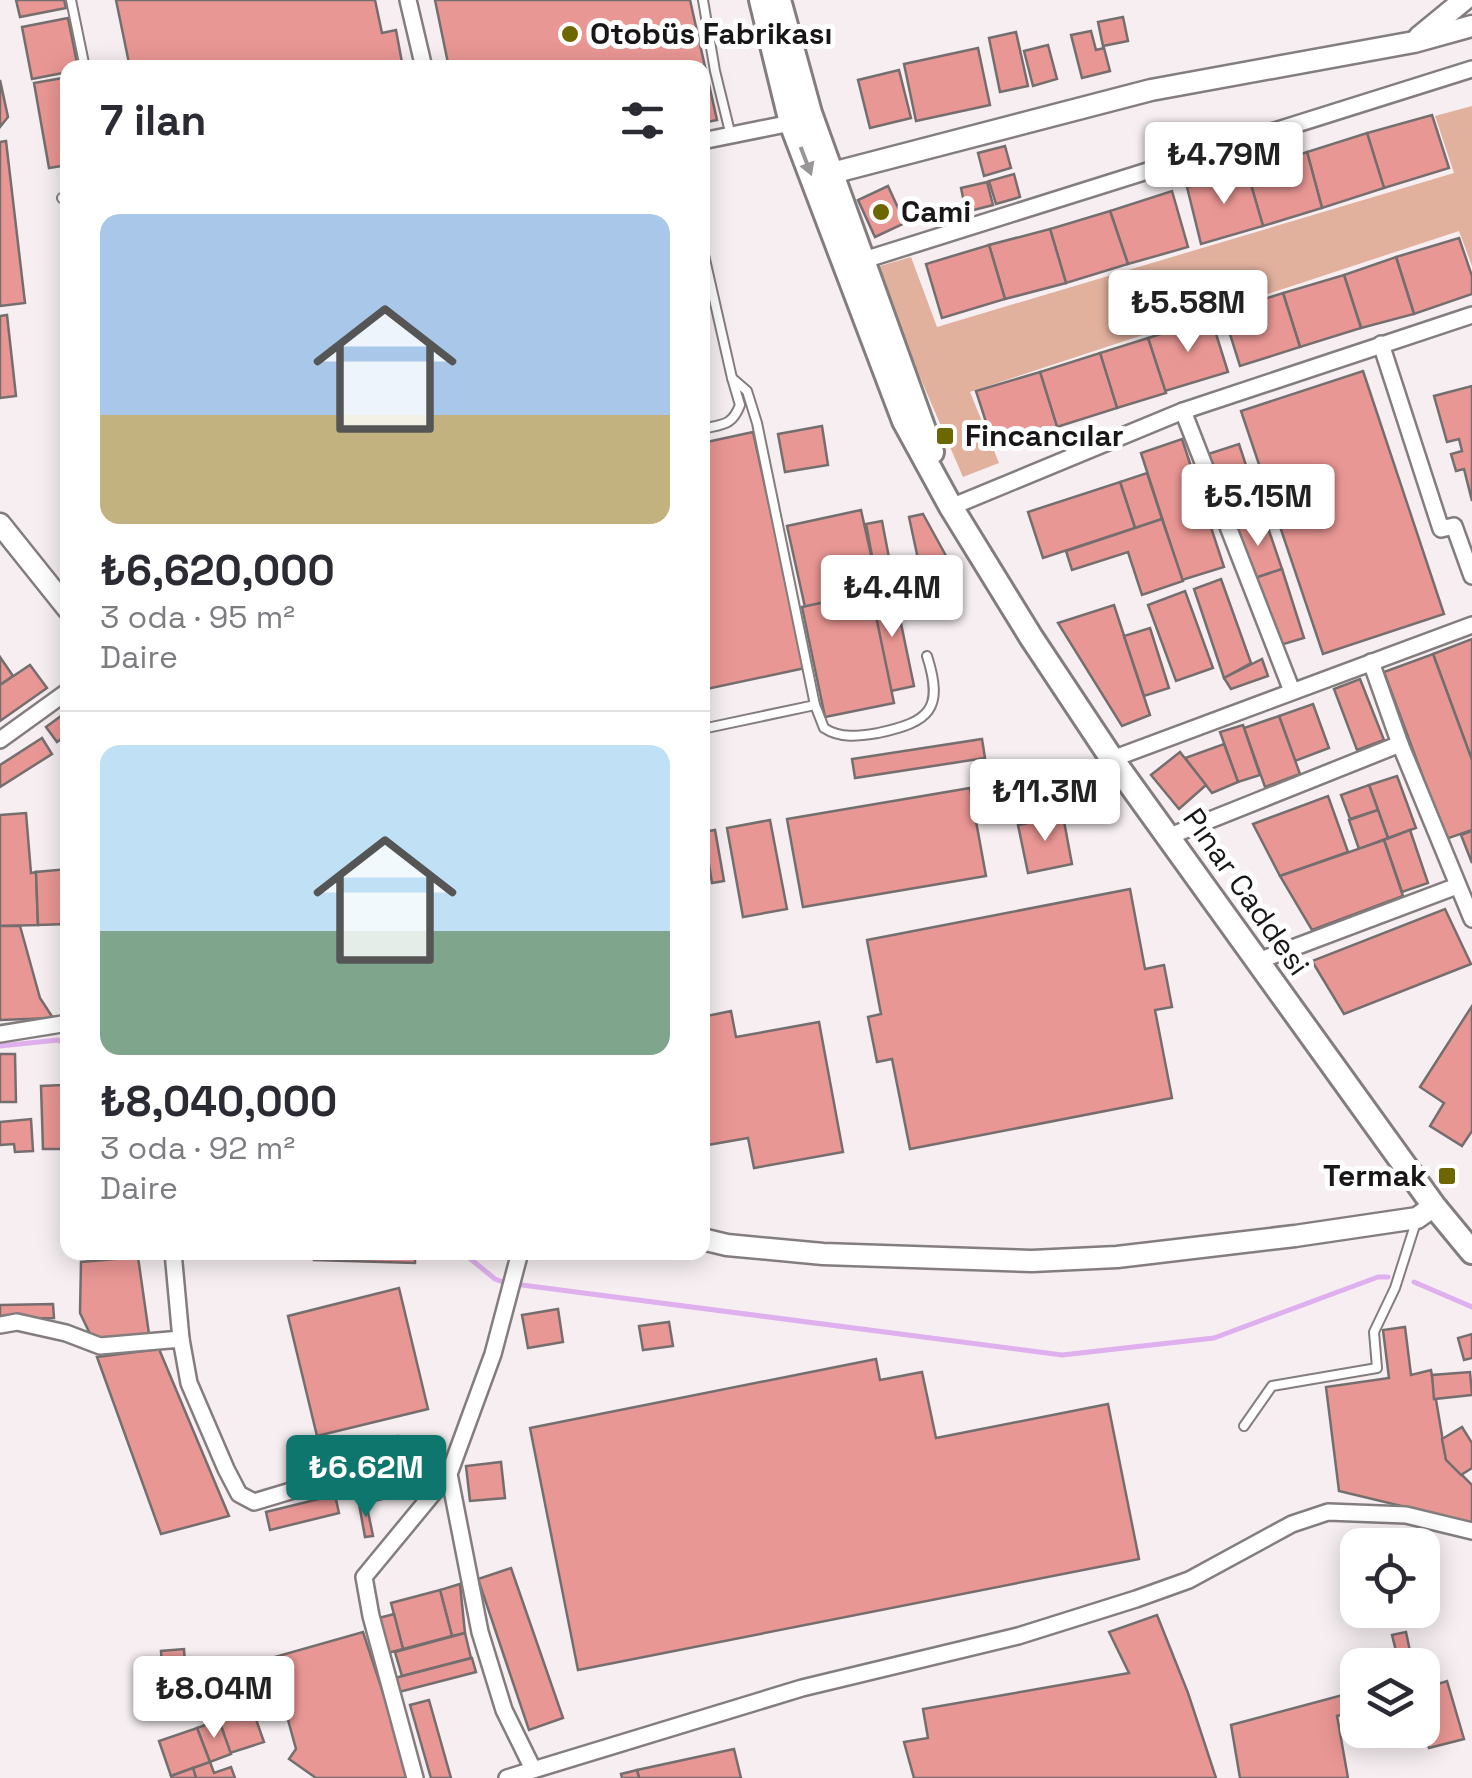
<!DOCTYPE html>
<html lang="tr">
<head>
<meta charset="utf-8">
<style>
	body { margin:0; font-family:"Space Grotesk",sans-serif; background:#f7f7f7; color:#2b2b33; height:100vh; display:flex; flex-direction:column; font-size:38px; white-space:nowrap }
	* { box-sizing:border-box; margin:0 }
	p { font-size:32px; color:#7c7c81 }
	.icon { flex:none; width:55px; height:55px; fill:none; stroke:currentColor; stroke-width:2; stroke-linecap:round; stroke-linejoin:round }
	.map { position:relative; flex:1; overflow:hidden }
	.side { position:absolute; left:60px; top:60px; width:650px; height:1200px; display:flex; flex-direction:column; background:#fff; border-radius:20px; box-shadow:0 5px 25px #0003 }
	.side>* { flex:none }
	.buttons { position:absolute; left:1340px; top:1528px; display:grid; gap:20px }
	.buttons a { display:grid; place-items:center; width:100px; height:100px; border-radius:20px; background:#fff; box-shadow:0 5px 25px #0003; font-size:50px }
	.price { position:absolute; translate:-50% -85px; padding:0 22px; border-radius:10px; background:#fff; color:#222; font-size:32px; line-height:65px; filter:drop-shadow(0 2px 5px #0008) }
	.price::after { content:''; position:absolute; left:50%; top:60px; width:30px; height:22px; margin-left:-15px; background:inherit; clip-path:polygon(0 0,100% 0,50% 100%) }
	.price.current { background:#0f766e; color:#fff }
	ul { padding:0; list-style:none }
	li { display:grid; align-content:center; gap:20px; height:530px; padding:0 40px }
	li+li { border-top:2px solid #e1e1e2 }
	li span { display:grid; place-items:center; height:310px; border-radius:20px; color:#555 }
	li>.icon { margin-inline-start:auto }
	span .icon { width:180px; height:180px; fill:#fffc; stroke-width:1 }
	li b { font-size:42px }
	h2 { display:flex; justify-content:space-between; align-items:center; height:120px; padding:0 40px; font-size:42px }
	.map>svg:first-child { display:block }
</style>
</head>
<body>
<div class="map">
<svg width="1472" height="1778" viewBox="0 0 1472 1778">
	<rect width="100%" height="100%" fill="#f6eef0"/>
	<path fill="#e1b19e" d="M1472 106V266L1459 231 970 392 999 463 963 477 873 268 911 257 937 327 1454 173 1435 116Z"/>
	<g fill="none" stroke-linecap="round" stroke-linejoin="round">
		<g stroke="#dfb0ee" stroke-width="5">
			<path d="M0 1046 58 1040 68 1045"/>
			<path d="M462 1252 495 1279 503 1282"/>
			<path d="M1414 1282 1472 1307"/>
			<path d="M522 1285 1062 1355 1214 1338 1378 1277H1388"/>
		</g>
	</g>
	<g fill="#e99794" stroke="#756e6e" stroke-width="2.5">
		<path d="M16 0H64L66 8 20 17Z"/>
		<path d="M116 0H375L382 33 396 30 403 68H130Z"/>
		<path d="M435 0H690L717 120 702 123V68H449Z"/>
		<path d="M1123 17 1128 41 1103 46 1098 22Z"/>
		<path d="M68 18 78 68H68V72L32 79 22 27Z"/>
		<path d="M1091 31 1096 50 1104 48 1110 71 1082 78 1071 35Z"/>
		<path d="M1016 32 1028 86 1000 92 989 38Z"/>
		<path d="M1048 45 1057 79 1033 86 1024 51Z"/>
		<path d="M978 48 990 105 916 121 904 64Z"/>
		<path d="M899 70 911 118 870 128 858 80Z"/>
		<path d="M68 77V165L49 168 34 83Z"/>
		<path d="M0 80 8 117 0 127Z"/>
		<path d="M1432 115 1449 168 1384 188 1367 133Z"/>
		<path d="M1367 133 1384 188 1322 208 1307 152Z"/>
		<path d="M6 141 25 303 0 306V142Z"/>
		<path d="M1005 146 1011 168 984 176 978 153Z"/>
		<path d="M1307 152 1322 208 1263 226 1247 171Z"/>
		<path d="M1247 171 1263 226 1201 244 1187 187Z"/>
		<path d="M1014 174 1020 197 996 204 989 181Z"/>
		<path d="M987 182 993 205 966 212 961 188Z"/>
		<path d="M888 186 905 223 875 237 858 200Z"/>
		<path d="M1172 191 1188 247 1128 264 1110 211Z"/>
		<path d="M1110 211 1128 264 1066 283 1050 229Z"/>
		<path d="M1050 229 1066 283 1005 299 989 245Z"/>
		<path d="M1459 238 1472 276V294L1414 314 1396 257Z"/>
		<path d="M989 245 1005 299 942 318 926 264Z"/>
		<path d="M1396 257 1414 314 1361 328 1344 275Z"/>
		<path d="M1344 275 1361 328 1300 347 1283 293Z"/>
		<path d="M1283 293 1300 347 1240 366 1223 312Z"/>
		<path d="M7 315 16 396 0 398V316Z"/>
		<path d="M1211 318 1228 372 1165 391 1148 338Z"/>
		<path d="M1148 338 1166 393 1117 408 1100 353Z"/>
		<path d="M1100 353 1117 408 1057 427 1040 372Z"/>
		<path d="M1363 371 1444 614 1323 654 1241 411Z"/>
		<path d="M1040 372 1057 427 994 447 976 391Z"/>
		<path d="M1472 386V501L1464 469 1456 471 1451 454 1462 451 1459 439 1447 442 1434 396Z"/>
		<path d="M822 426 828 465 785 472 778 434Z"/>
		<path d="M753 432 805 668 702 690V443Z"/>
		<path d="M1182 439 1224 567 1182 580 1141 453Z"/>
		<path d="M1239 444 1253 487 1222 497 1208 454Z"/>
		<path d="M1147 473 1162 519 1135 528 1120 482Z"/>
		<path d="M1120 482 1135 528 1043 558 1028 512Z"/>
		<path d="M1254 486 1265 519 1233 530 1222 497Z"/>
		<path d="M861 510 879 591 805 607 787 526Z"/>
		<path d="M923 514 961 583 895 596 894 590 879 593 866 524 882 521 893 579 921 573 909 517Z"/>
		<path d="M1162 519 1183 581 1142 595 1128 552 1072 570 1066 551Z"/>
		<path d="M1265 519 1282 569 1252 579 1235 529Z"/>
		<path d="M1282 569 1304 638 1277 646 1255 578Z"/>
		<path d="M1221 579 1251 663 1224 678 1194 589Z"/>
		<path d="M894 590 914 686 891 691 871 595Z"/>
		<path d="M1185 591 1213 668 1176 681 1148 605Z"/>
		<path d="M871 592 894 703 825 717 802 607Z"/>
		<path d="M1114 605 1150 715 1122 726 1058 623Z"/>
		<path d="M1150 628 1169 688 1144 696 1124 636Z"/>
		<path d="M1472 639V760L1433 654Z"/>
		<path d="M1433 654 1472 760V830L1446 839 1384 672Z"/>
		<path d="M0 657 13 676 0 685Z"/>
		<path d="M1262 659 1268 676 1231 689 1224 678Z"/>
		<path d="M30 665 47 688 0 721V685Z"/>
		<path d="M1360 679 1384 740 1357 750 1334 689Z"/>
		<path d="M1313 704 1329 748 1295 761 1279 716Z"/>
		<path d="M61 716 68 725V734L57 742 46 727Z"/>
		<path d="M1279 716 1300 774 1265 787 1244 728Z"/>
		<path d="M1243 725 1260 775 1238 782 1220 732Z"/>
		<path d="M42 738 52 754 0 787V765Z"/>
		<path d="M982 739 985 758 855 778 852 759Z"/>
		<path d="M1224 744 1238 782 1212 793 1185 758Z"/>
		<path d="M1180 752 1206 785 1179 809 1151 775Z"/>
		<path d="M1397 776 1416 828 1388 838 1369 785Z"/>
		<path d="M1369 785 1378 810 1350 819 1341 795Z"/>
		<path d="M970 788 986 876 803 907 787 819Z"/>
		<path d="M1328 796 1348 852 1280 876 1253 824Z"/>
		<path d="M1378 810 1388 838 1359 849 1349 820Z"/>
		<path d="M26 813 31 873 36 872 38 925 0 926V815Z"/>
		<path d="M1063 816 1072 864 1028 873 1018 825Z"/>
		<path d="M770 820 787 909 743 917 727 828Z"/>
		<path d="M715 830 724 881 712 883 708 858 702 859V832Z"/>
		<path d="M1410 830 1428 883 1402 892 1384 840Z"/>
		<path d="M1472 831V863L1461 835Z"/>
		<path d="M1384 840 1403 896 1312 930 1280 876Z"/>
		<path d="M68 869V924L38 925 36 872Z"/>
		<path d="M1130 889 1145 969 1164 965 1172 1007 1155 1010 1172 1098 910 1149 892 1059 877 1062 868 1017 881 1014 867 940Z"/>
		<path d="M1445 909 1471 964 1344 1014 1312 961Z"/>
		<path d="M0 926H20L40 998 53 1018 0 1020Z"/>
		<path d="M1472 1006V1131L1462 1146 1430 1126 1444 1103 1420 1087Z"/>
		<path d="M731 1011 736 1037 819 1022 843 1152 754 1168 748 1138 702 1146V1017Z"/>
		<path d="M0 1054H15L16 1102H0Z"/>
		<path d="M62 1085 63 1149H43L41 1086Z"/>
		<path d="M31 1119 33 1151 15 1152 14 1144 0 1145V1122Z"/>
		<path d="M314 1252H415V1263L314 1260Z"/>
		<path d="M138 1257 149 1334 93 1340 80 1313 81 1262Z"/>
		<path d="M399 1288 428 1409 317 1436 288 1316Z"/>
		<path d="M53 1304 54 1318 0 1319V1305Z"/>
		<path d="M558 1309 563 1342 528 1348 522 1315Z"/>
		<path d="M669 1322 673 1346 643 1350 639 1326Z"/>
		<path d="M1405 1327 1411 1375 1431 1370 1446 1459 1472 1485V1523L1339 1491 1326 1387 1389 1378 1383 1330Z"/>
		<path d="M1472 1334V1358L1464 1360 1458 1338Z"/>
		<path d="M159 1349 229 1516 161 1534 97 1357Z"/>
		<path d="M876 1359 880 1380 922 1372 936 1438 1108 1404 1139 1559 578 1670 530 1428Z"/>
		<path d="M1470 1372 1472 1395 1434 1399 1432 1375Z"/>
		<path d="M1462 1427 1472 1443V1468L1461 1475 1446 1460 1442 1439Z"/>
		<path d="M398 1436 400 1458 383 1460 381 1437Z"/>
		<path d="M501 1462 505 1498 470 1501 466 1466Z"/>
		<path d="M389 1479 392 1497 368 1502 365 1483Z"/>
		<path d="M335 1495 339 1513 270 1530 266 1512Z"/>
		<path d="M366 1502 373 1536 365 1537 359 1504Z"/>
		<path d="M511 1568 563 1718 529 1730 478 1579Z"/>
		<path d="M460 1584 465 1633 452 1636 440 1590Z"/>
		<path d="M440 1590 452 1636 403 1649 391 1603Z"/>
		<path d="M394 1614 403 1649 388 1653 379 1618Z"/>
		<path d="M1157 1615 1188 1693 1216 1778H914L904 1742 928 1738 923 1709 1129 1673 1109 1632Z"/>
		<path d="M363 1632 411 1778H316L289 1759 296 1749 271 1658Z"/>
		<path d="M1406 1632 1411 1656 1398 1659 1392 1635Z"/>
		<path d="M465 1633 471 1658 402 1676 395 1652Z"/>
		<path d="M184 1649 185 1664 162 1666 161 1651Z"/>
		<path d="M1395 1657 1397 1665H1370V1662Z"/>
		<path d="M271 1658 280 1689 251 1697 242 1666Z"/>
		<path d="M472 1658 476 1672 399 1692 395 1678Z"/>
		<path d="M242 1666 255 1708 236 1714 221 1674Z"/>
		<path d="M1447 1681 1464 1739 1429 1748 1422 1724V1689Z"/>
		<path d="M1358 1691V1710L1337 1716 1348 1778H1240L1231 1725Z"/>
		<path d="M429 1700 451 1778H431L410 1705Z"/>
		<path d="M252 1708 264 1742 230 1753 219 1720Z"/>
		<path d="M219 1720 231 1754 210 1762 197 1728Z"/>
		<path d="M197 1728 210 1762 171 1776 159 1741Z"/>
		<path d="M734 1749 741 1778H639L637 1770Z"/>
		<path d="M210 1762 214 1773 231 1767 235 1778H196L193 1768Z"/>
		<path d="M193 1768 196 1778H172L171 1776Z"/>
		<path d="M637 1770 639 1778H622L621 1774Z"/>
	</g>
	<g fill="none" stroke-linecap="round" stroke-linejoin="round">
		<defs>
			<g id="service">
				<path d="M71 0 85 68"/>
				<path d="M703 0 715 71 731 136"/>
				<path d="M62 198 68 197"/>
				<path d="M702 246 732 378 740 405C732 426 723 424 702 429"/>
				<path d="M732 378 747 391 757 423 815 705 824 728C841 739 859 736 878 733 930 722 944 709 927 656"/>
				<path d="M702 729 815 705"/>
				<path d="M1244 1426 1272 1386 1377 1368 1374 1332 1395 1288 1416 1222"/>
			</g>
			<g id="minor">
				<path d="M408 0 424 68"/>
				<path d="M702 141 791 123"/>
				<path d="M864 260 1472 69"/>
				<path d="M1381 344 1441 529 1454 526 1472 576"/>
				<path d="M1183 411 1292 691"/>
				<path d="M951 507 1183 411 1472 315"/>
				<path d="M1371 662 1400 744 1472 919"/>
				<path d="M0 740 68 691"/>
				<path d="M1112 759 1472 625"/>
				<path d="M1170 836 1400 744"/>
				<path d="M1258 961 1457 886"/>
				<path d="M0 1034 68 1023"/>
				<path d="M173 1252 181 1339"/>
				<path d="M520 1252 493 1354 449 1474 480 1632 504 1710 533 1769"/>
				<path d="M0 1325 17 1322 66 1333 100 1346 181 1339 189 1383 226 1469 239 1494 254 1502 354 1472 416 1465 449 1474 364 1577 371 1616 415 1778"/>
				<path d="M507 1778 802 1688 1018 1636 1136 1599 1189 1580 1292 1524 1328 1512 1406 1515 1472 1531"/>
			</g>
			<g id="tertiary">
				<path d="M1419 37 1464 0"/>
				<path d="M832 173 1151 90 1414 42 1472 26"/>
				<path d="M0 524 68 609"/>
				<path d="M702 1239 727 1245 823 1254 1032 1261 1117 1257 1295 1236 1417 1218 1434 1206"/>
			</g>
			<g id="secondary">
				<path d="M761 0 791 123 904 421 951 507 1031 637 1112 759 1434 1206 1472 1252"/>
				<path d="M779 0 810 113 932 452"/>
			</g>
		</defs>
		<use href="#service" stroke="#847d7e" stroke-width="12"/>
		<use href="#minor" stroke="#847d7e" stroke-width="20"/>
		<use href="#tertiary" stroke="#847d7e" stroke-width="25"/>
		<use href="#secondary" stroke="#847d7e" stroke-width="28"/>
		<use href="#service" stroke="#fff" stroke-width="8"/>
		<use href="#minor" stroke="#fff" stroke-width="15"/>
		<use href="#tertiary" stroke="#fff" stroke-width="20"/>
		<use href="#secondary" stroke="#fff" stroke-width="22"/>
	</g>
	<defs><path id="oneway-solid" d="M-6-.8H1V-3.2L6.5 0L1 3.2V.8H-6Z" transform="scale(2.5)"/></defs>
	<use fill="#989697" href="#oneway-solid" transform="translate(806 161) rotate(69)"/>
	<g fill="#6c6700" stroke="#fff" stroke-width="4">
		<circle cx="570" cy="34" r="10"/>
		<circle cx="881" cy="212" r="10"/>
		<rect x="935" y="426" width="20" height="20" rx="5"/>
		<rect x="1437" y="1166" width="20" height="20" rx="5"/>
	</g>
	<g text-anchor="middle" stroke-width="10" stroke-linejoin="round" paint-order="stroke">
		<g font-size="30" font-weight="bold" fill="#191617" stroke="#fff" text-anchor="start">
			<text x="590" y="44">Otobüs Fabrikası</text>
			<text x="901" y="222">Cami</text>
			<text x="965" y="446">Fincancılar</text>
			<text x="1427" y="1186" text-anchor="end">Termak</text>
		</g>
		<g font-size="30" fill="#191617" stroke="#fff">
			<text transform="translate(1246 892) rotate(55)" y="10">Pınar Caddesi</text>
		</g>
	</g>
</svg>
<div class="buttons">
<a><svg class="icon" aria-label="locate" viewBox="0 0 24 24"><circle cx="12" cy="12" r="6"/><path d="M12 2v4M12 18v4M2 12h4M18 12h4"/></svg></a>
<a><svg class="icon" aria-label="layers" viewBox="0 0 24 24"><path d="M12 4l9 5-9 5-9-5zM3 14l9 5 9-5"/></svg></a>
</div>
<b class="price" style="left:1224px;top:207px">₺4.79M</b>
<b class="price" style="left:1188px;top:355px">₺5.58M</b>
<b class="price" style="left:1258px;top:549px">₺5.15M</b>
<b class="price" style="left:892px;top:640px">₺4.4M</b>
<b class="price" style="left:1045px;top:844px">₺11.3M</b>
<b class="price current" style="left:366px;top:1520px">₺6.62M</b>
<b class="price" style="left:214px;top:1741px">₺8.04M</b>
<section class="side">
<h2>7 ilan<svg class="icon" aria-label="filters" viewBox="0 0 24 24"><path d="M4 7h16M4 17h16"/><circle cx="9" cy="7" r="2"/><circle cx="15" cy="17" r="2"/></svg></h2>
<ul>
<li><span style="background:linear-gradient(#a9c7e8 65%,#c2b280 0)"><svg class="icon" aria-label="home" viewBox="0 0 24 24"><path d="M3 11l9-7 9 7M6 9v11h12V9"/></svg></span><div><b>₺6,620,000</b><p>3 oda · 95 m²</p><p>Daire</p></div></li>
<li><span style="background:linear-gradient(#bfe0f5 60%,#7fa58c 0)"><svg class="icon" aria-label="home" viewBox="0 0 24 24"><path d="M3 11l9-7 9 7M6 9v11h12V9"/></svg></span><div><b>₺8,040,000</b><p>3 oda · 92 m²</p><p>Daire</p></div></li>
</ul>
</section>
</div>
</body>
</html>
